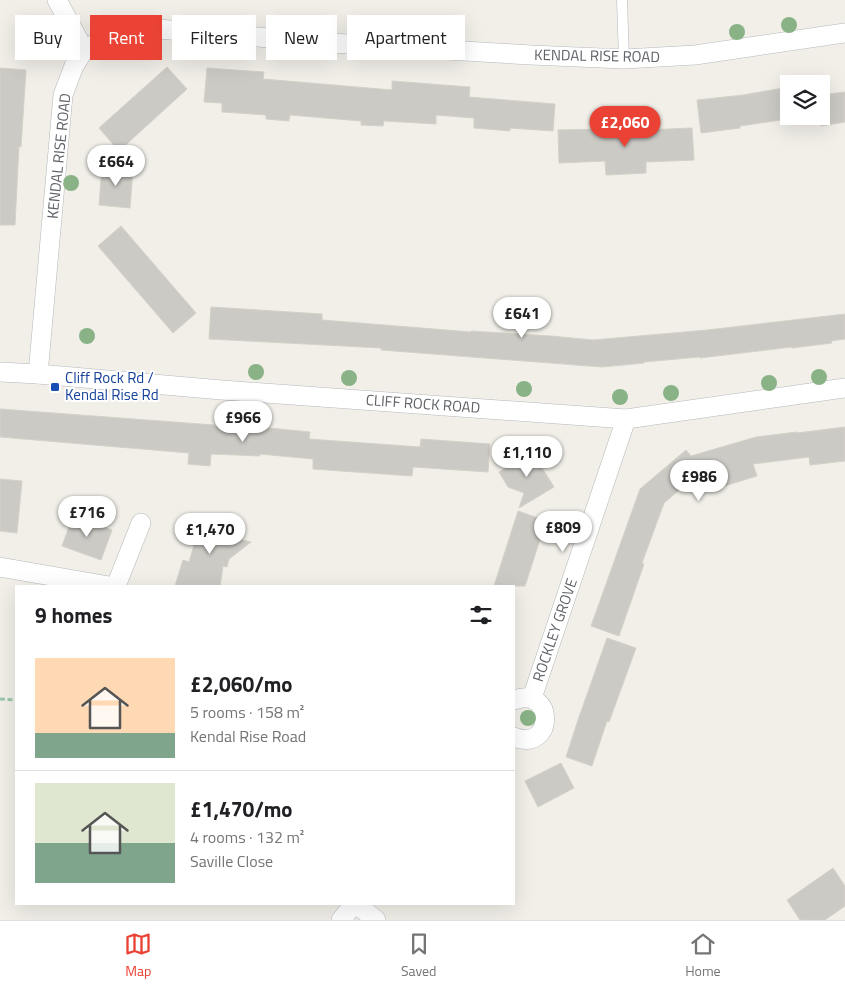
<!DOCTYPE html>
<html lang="en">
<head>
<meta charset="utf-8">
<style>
	body { margin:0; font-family:"Titillium Web",sans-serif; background:#f6f6f6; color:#202124; height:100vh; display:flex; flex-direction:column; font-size:19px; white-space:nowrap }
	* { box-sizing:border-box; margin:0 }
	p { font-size:16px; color:#757577 }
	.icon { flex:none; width:28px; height:28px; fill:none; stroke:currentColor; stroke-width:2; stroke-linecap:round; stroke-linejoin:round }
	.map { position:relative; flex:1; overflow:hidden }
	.drawer { position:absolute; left:15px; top:585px; width:500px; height:320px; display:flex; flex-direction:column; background:#fff; border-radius:0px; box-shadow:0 5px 20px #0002 }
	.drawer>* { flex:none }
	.guide { position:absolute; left:15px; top:15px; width:500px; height:45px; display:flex; gap:10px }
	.fabs { position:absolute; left:780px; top:75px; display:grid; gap:10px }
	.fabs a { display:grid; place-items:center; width:50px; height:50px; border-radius:0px; background:#fff; box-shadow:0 5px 20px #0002; font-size:25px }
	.price { position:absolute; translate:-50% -42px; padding:0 11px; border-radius:18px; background:#fff; color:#222; font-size:16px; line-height:32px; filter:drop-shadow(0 1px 2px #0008) }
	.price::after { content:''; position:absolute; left:50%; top:30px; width:15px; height:11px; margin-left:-8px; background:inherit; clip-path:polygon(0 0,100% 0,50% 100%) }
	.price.current { background:#ea4335; color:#fff }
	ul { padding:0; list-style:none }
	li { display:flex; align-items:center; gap:15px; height:125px; padding:0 20px }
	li+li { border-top:1px solid #e0e0e0 }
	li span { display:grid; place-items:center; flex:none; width:140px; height:100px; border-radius:0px; color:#555 }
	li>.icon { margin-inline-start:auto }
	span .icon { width:60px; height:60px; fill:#fffc; stroke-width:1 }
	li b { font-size:21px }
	h2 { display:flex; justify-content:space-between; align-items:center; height:60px; padding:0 20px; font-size:21px }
	.tag { padding:0 18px; border-radius:0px; background:#fff; box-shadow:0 5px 20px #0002; font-size:18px; line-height:45px }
	.tag.current { background:#ea4335; color:#fff }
	.tab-bar { display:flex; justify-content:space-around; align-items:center; height:70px; border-top:1px solid #e0e0e0; background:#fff; font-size:14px; color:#757577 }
	.tab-bar a { display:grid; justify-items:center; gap:2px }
	.tab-bar .current { color:#ea4335 }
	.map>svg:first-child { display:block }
</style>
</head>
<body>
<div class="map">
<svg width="845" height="920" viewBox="0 0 845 920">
	<rect width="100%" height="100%" fill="#f1efe8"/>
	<g fill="#cccac5" stroke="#d6d1c6">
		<path d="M167 67 187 89 119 151 99 128Z"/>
		<path d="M0 68 26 70 21 147 19 146 15 225H0Z"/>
		<path d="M207 68 264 72 263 79 392 90V81L470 87 469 97 555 104 553 131 510 128V131L474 128V118L436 115V124L384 121 383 126 361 125V121L290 115 289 121 266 119V115L222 112V103L204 102Z"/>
		<path d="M783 88 788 119 740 126V128L701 133 697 100 743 95Z"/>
		<path d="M845 92V122L821 126V95Z"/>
		<path d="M645 128V130L692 128 694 160 646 162V173L606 175 605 161 559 163 558 130Z"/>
		<path d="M102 167 133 169 130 208 99 205Z"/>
		<path d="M121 226 196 313 173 333 98 246Z"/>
		<path d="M211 307 322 314V320L471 332V331L551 336 593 340 707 330 845 314V339L831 341 832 343 792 348V347L700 358 699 357 644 362V363L602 367 381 350V348L209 339Z"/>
		<path d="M0 409 214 425V426L269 429V428L310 432 309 439 420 447 421 439 490 444 488 472 413 467 412 476 313 469V459L260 454V456L211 454 210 466 188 464 189 453 0 437Z"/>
		<path d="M845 427V461L810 465 809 457 753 464 757 476 721 487 713 461 664 503 642 563 644 564 619 636 591 626 640 489 686 450 691 456 756 437 797 432V433Z"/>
		<path d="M532 452 554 487 519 508 524 493 508 487 499 472Z"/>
		<path d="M0 479 22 481 17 533 0 531Z"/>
		<path d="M518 511 546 521 525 586H494Z"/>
		<path d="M73 516 112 530 101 560 62 546Z"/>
		<path d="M202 518 237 528 234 538 251 542 229 559 227 567 223 566 220 586H175L183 560 189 562Z"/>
		<path d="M607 638 636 648 609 722 607 721 592 766 566 757 578 720Z"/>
		<path d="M561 763 574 788 538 807 525 781Z"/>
		<path d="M833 868 845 886V906L825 920H800L787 900Z"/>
	</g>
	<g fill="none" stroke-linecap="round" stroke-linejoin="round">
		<defs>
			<path id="lane" d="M622 0 624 59"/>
			<g id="street">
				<path d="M57 0 84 50"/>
				<path d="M0 372 38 374 222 390 626 419 845 388"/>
				<path d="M38 374 63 95 74 66 84 50 114 33 145 28 331 43 531 55 624 59 695 55 845 33"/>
				<path d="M0 567 109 586"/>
				<path d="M116 586 141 523"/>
				<path d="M532 698 626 419"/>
				<path d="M514 700C555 685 555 753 514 737"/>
				<path d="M356 904 376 920"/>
				<path d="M341 920 354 904"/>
			</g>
		</defs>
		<use href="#lane" stroke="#b5b8bc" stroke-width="11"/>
		<use href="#street" stroke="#b5b8bc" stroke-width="20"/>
		<path stroke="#9cc7a9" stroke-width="3" stroke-dasharray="5 2.5" stroke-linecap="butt" d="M0 699 16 700"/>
		<use href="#lane" stroke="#fff" stroke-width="10"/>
		<use href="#street" stroke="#fff" stroke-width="19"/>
	</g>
	<g fill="#89b387">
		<circle cx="789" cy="25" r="8"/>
		<circle cx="737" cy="32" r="8"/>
		<circle cx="71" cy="183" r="8"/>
		<circle cx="87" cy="336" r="8"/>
		<circle cx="256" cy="372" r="8"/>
		<circle cx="819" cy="377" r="8"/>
		<circle cx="349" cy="378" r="8"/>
		<circle cx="769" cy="383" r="8"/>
		<circle cx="524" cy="389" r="8"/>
		<circle cx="671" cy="393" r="8"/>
		<circle cx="620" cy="397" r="8"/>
		<circle cx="528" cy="718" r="8"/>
	</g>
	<rect fill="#1a4fb4" stroke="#fff" stroke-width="2" x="50" y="382" width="10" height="10" rx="2.5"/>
	<g text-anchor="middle" stroke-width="4" stroke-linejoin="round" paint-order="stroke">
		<g font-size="15" fill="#5f6368" stroke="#fff">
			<text transform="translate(597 56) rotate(1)" y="5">KENDAL RISE ROAD</text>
			<text transform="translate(59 156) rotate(-84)" y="5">KENDAL RISE ROAD</text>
			<text transform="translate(423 404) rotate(4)" y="5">CLIFF ROCK ROAD</text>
			<text transform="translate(555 630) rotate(-71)" y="5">ROCKLEY GROVE</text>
		</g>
		<g font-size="15" fill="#164399" stroke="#fff" text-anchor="start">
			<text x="65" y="383">Cliff Rock Rd /<tspan x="65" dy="17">Kendal Rise Rd</tspan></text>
		</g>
	</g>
</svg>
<div class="fabs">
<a><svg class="icon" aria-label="layers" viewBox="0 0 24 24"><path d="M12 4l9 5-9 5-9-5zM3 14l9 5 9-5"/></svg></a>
</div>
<b class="price current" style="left:625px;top:148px">£2,060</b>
<b class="price" style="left:116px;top:187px">£664</b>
<b class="price" style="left:522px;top:339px">£641</b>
<b class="price" style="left:243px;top:443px">£966</b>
<b class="price" style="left:527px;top:478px">£1,110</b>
<b class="price" style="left:699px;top:502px">£986</b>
<b class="price" style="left:87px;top:538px">£716</b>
<b class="price" style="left:563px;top:553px">£809</b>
<b class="price" style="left:210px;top:555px">£1,470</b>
<div class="guide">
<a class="tag">Buy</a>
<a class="tag current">Rent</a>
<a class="tag">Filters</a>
<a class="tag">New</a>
<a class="tag">Apartment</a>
</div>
<section class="drawer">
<h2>9 homes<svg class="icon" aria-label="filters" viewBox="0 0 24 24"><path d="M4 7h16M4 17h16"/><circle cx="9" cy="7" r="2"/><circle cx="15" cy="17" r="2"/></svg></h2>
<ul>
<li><span style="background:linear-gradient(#ffd9b3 75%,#7fa58c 0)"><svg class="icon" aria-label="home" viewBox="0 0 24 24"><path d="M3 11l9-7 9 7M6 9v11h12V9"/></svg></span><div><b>£2,060/mo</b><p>5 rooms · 158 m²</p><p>Kendal Rise Road</p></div></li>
<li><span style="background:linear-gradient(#dfe7d0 60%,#7fa58c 0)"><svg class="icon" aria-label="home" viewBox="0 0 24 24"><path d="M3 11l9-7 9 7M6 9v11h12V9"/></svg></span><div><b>£1,470/mo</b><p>4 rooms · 132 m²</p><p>Saville Close</p></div></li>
</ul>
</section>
</div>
<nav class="tab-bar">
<a class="current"><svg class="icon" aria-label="map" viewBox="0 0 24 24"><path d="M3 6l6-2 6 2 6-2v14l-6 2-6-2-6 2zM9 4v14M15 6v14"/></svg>Map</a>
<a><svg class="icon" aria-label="saved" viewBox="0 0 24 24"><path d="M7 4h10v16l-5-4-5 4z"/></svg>Saved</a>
<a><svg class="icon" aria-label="home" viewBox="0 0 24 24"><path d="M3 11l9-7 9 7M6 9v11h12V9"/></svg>Home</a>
</nav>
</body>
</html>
